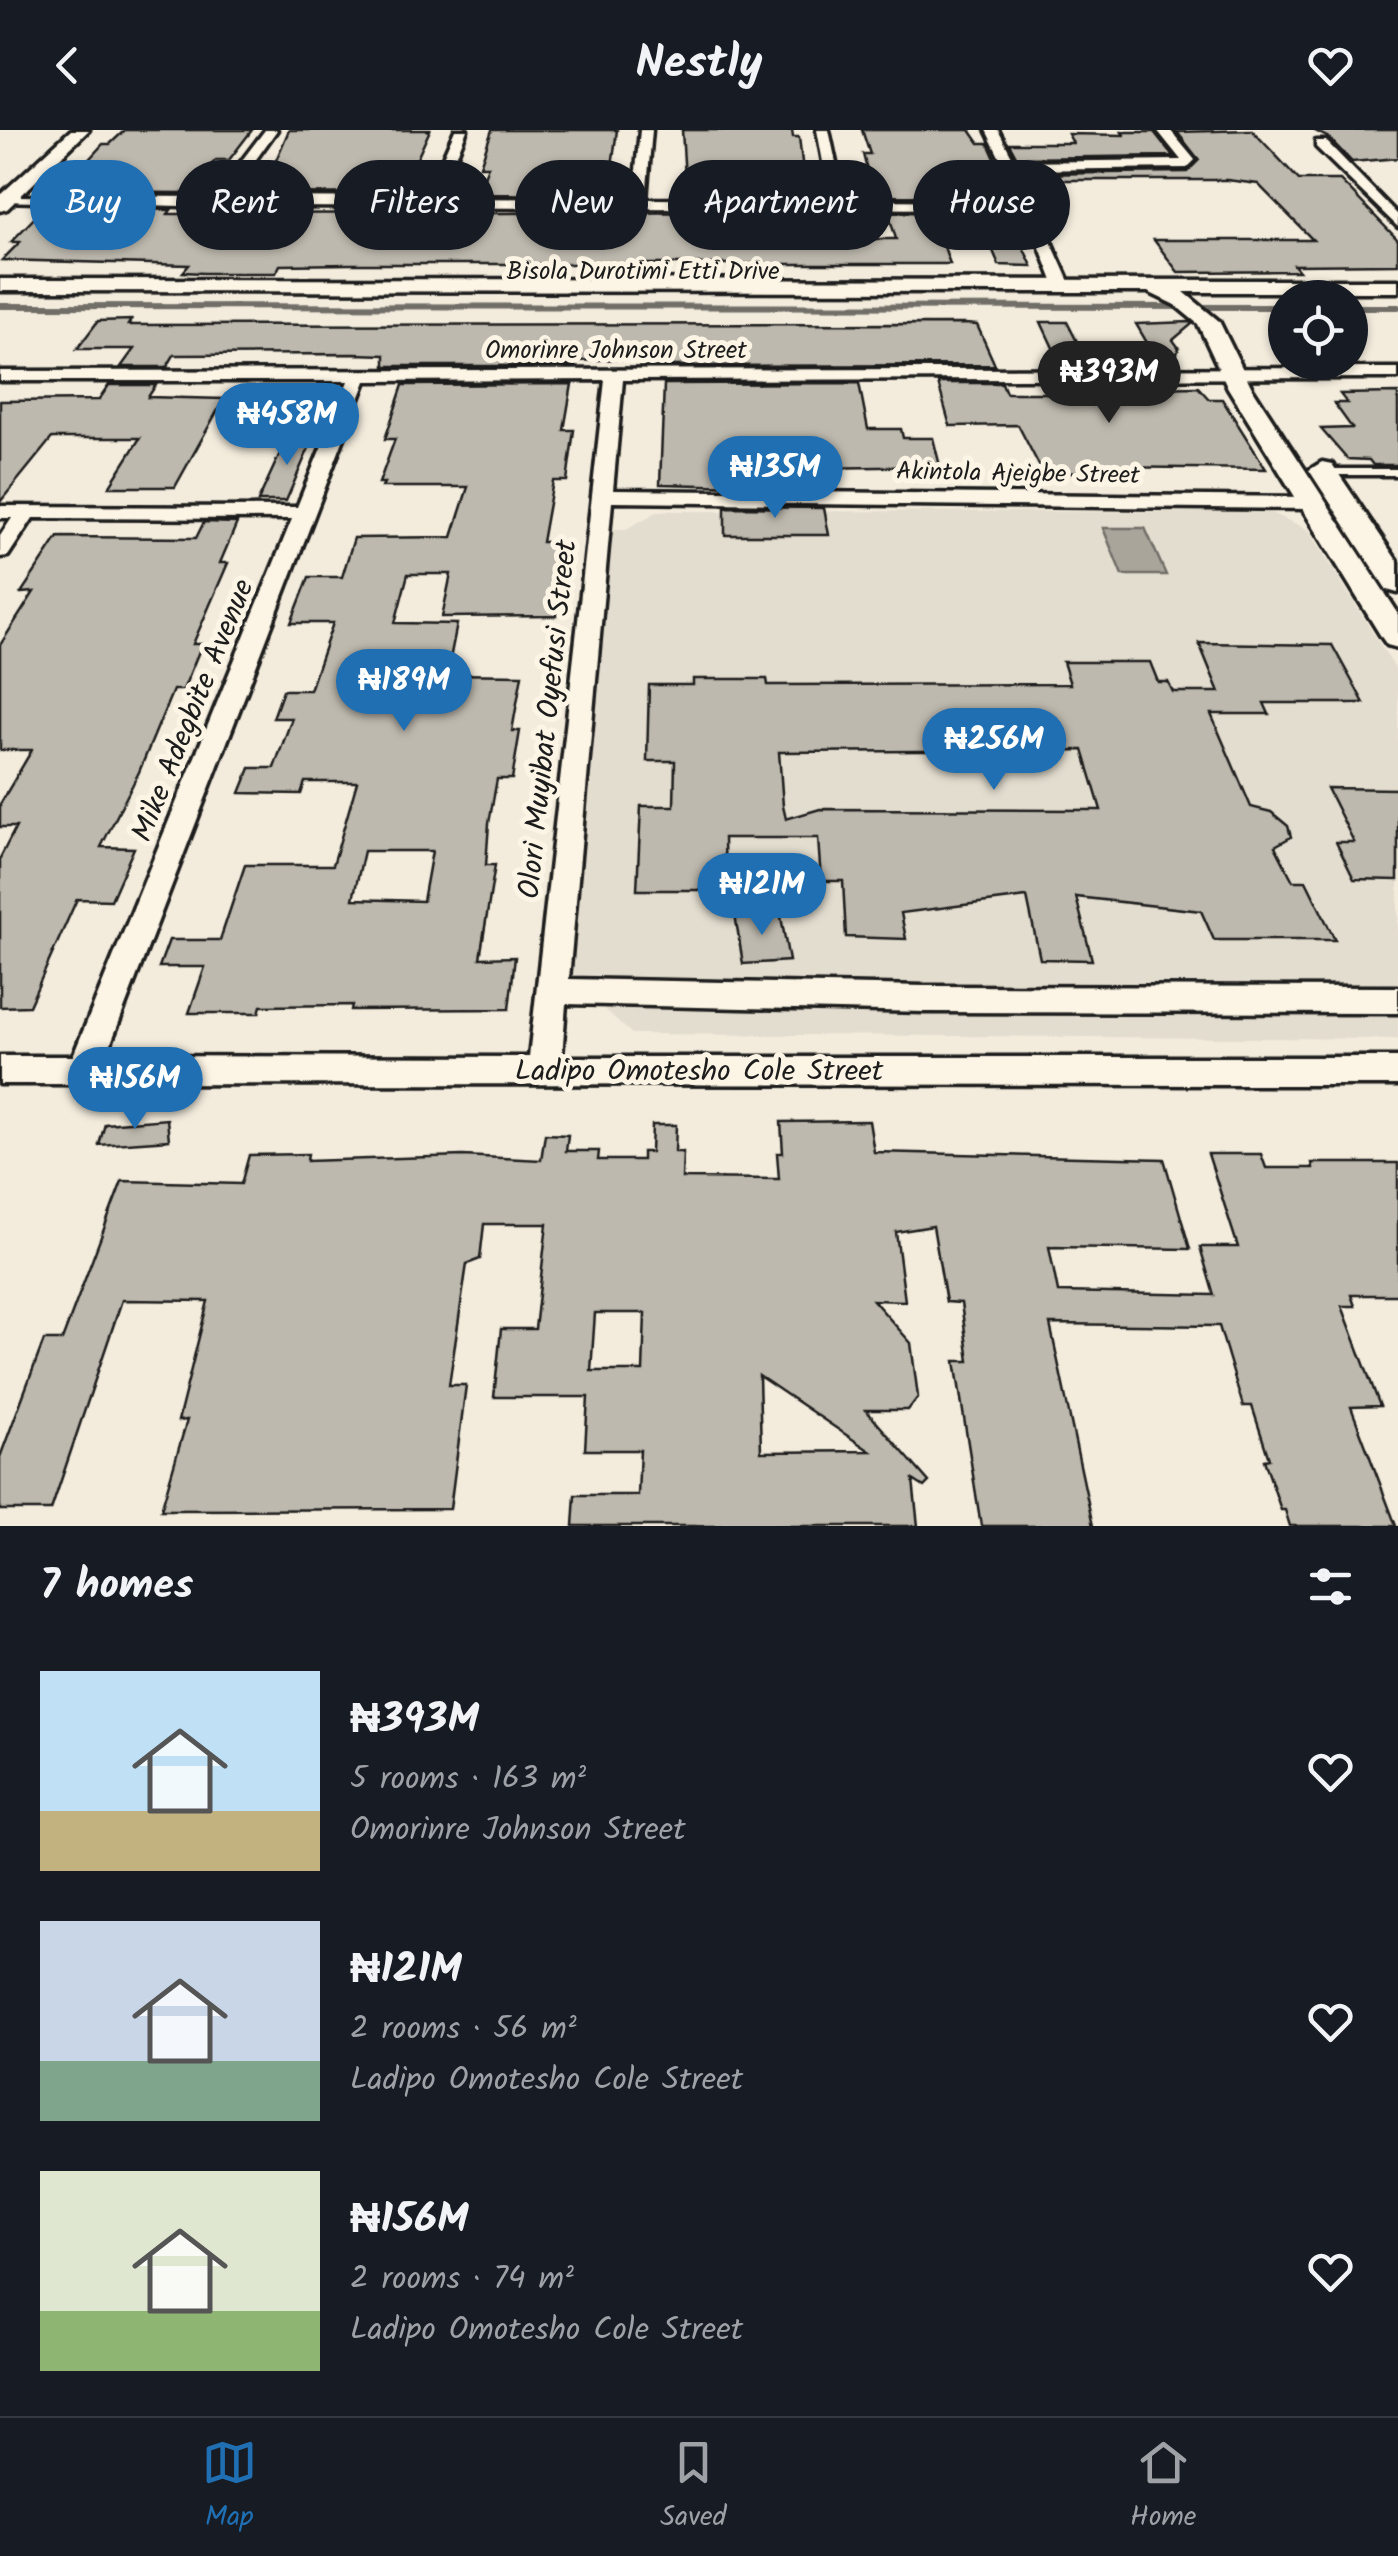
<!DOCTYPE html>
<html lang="en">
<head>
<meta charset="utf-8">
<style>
	body { margin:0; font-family:Kalam,sans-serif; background:#242831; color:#f1f3f6; height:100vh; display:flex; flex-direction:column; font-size:38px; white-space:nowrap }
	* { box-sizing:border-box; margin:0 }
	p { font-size:32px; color:#9ea1a6 }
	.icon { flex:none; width:55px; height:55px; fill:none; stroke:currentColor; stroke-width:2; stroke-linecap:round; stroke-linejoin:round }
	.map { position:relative; height:1396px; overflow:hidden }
	.sheet { display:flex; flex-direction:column; background:#171b24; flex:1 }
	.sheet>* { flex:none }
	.guide { position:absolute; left:30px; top:30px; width:1340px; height:90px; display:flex; gap:20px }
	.tools { position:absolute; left:1268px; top:150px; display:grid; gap:20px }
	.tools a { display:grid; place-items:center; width:100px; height:100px; border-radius:50%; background:#171b24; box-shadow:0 2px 8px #0004; font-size:50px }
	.price { position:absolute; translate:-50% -85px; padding:0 22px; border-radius:35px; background:#1f6fb2; color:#fff; font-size:32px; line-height:65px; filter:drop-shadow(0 2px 5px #0008) }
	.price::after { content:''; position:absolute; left:50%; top:60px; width:30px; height:22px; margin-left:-15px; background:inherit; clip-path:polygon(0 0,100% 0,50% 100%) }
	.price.selected { background:#222; color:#fff }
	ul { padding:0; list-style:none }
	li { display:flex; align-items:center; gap:30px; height:250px; padding:0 40px }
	li span { display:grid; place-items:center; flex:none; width:280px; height:200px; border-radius:0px; color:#555 }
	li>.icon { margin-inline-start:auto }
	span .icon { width:120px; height:120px; fill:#fffc; stroke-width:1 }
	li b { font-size:42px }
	h2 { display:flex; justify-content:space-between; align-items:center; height:120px; padding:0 40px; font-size:42px }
	.tag { padding:0 35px; border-radius:45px; background:#171b24; box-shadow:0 2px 8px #0004; font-size:35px; line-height:90px }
	.tag.selected { background:#1f6fb2; color:#fff }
	header { display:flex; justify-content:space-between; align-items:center; height:130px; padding:0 40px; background:#171b24; font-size:45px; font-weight:700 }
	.tab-bar { display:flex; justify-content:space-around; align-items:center; height:140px; border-top:2px solid #363941; background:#171b24; font-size:28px; color:#9ea1a6 }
	.tab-bar a { display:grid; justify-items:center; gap:5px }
	.tab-bar .selected { color:#1f6fb2 }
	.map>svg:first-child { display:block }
</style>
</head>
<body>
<header><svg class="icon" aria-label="back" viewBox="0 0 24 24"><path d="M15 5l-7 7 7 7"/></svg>Nestly<svg class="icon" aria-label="heart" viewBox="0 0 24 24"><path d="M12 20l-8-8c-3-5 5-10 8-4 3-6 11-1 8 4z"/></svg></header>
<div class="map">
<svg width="1398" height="1396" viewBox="0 0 1398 1396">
	<rect width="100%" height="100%" fill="#f3ecdd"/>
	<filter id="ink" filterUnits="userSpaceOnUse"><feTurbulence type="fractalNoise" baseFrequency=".01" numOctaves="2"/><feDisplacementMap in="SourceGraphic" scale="20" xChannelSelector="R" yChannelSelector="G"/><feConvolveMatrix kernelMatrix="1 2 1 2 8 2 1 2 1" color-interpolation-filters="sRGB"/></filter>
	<g filter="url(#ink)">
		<path fill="#e3ddcf" d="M659 381 1270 382 1309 400 1398 543V909L632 904 588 864H569L613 399H626Z"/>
		<path fill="#aaa59b" stroke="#716e68" stroke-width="2.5" d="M1103 398H1145L1166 445H1122Z"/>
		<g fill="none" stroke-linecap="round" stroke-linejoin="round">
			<g stroke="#716e68" stroke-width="6">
				<path d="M0 176 1285 177"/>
				<path d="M1350 177H1398"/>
			</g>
		</g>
		<g fill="#beb9ae" stroke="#1c1c1c" stroke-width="2.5" fill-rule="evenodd">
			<path d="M125 0H252L229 30H216L185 63 59 62 103 14H110Z"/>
			<path d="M289 0H430L410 44 419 46 413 64 262 63Z"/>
			<path d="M492 0H617L608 65 478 64 488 36H480Z"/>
			<path d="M682 0H792L793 7H799L806 66 686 65Z"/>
			<path d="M862 0H970L979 13H988L1007 56H994L1000 67 884 66 880 52H870L863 24H870Z"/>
			<path d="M1252 0 1299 50H1340L1398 110V134L1294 135 1299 141 1178 142 1154 110H1313L1258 54 1227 50H1028L1025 44 1187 42 1199 30 1177 2Z"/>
			<path d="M1313 0H1398V28L1352 32 1329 8Z"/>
			<path d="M1122 2H1154L1173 26 1017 28 1009 13H1073L1068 4 1124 5Z"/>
			<path d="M46 76 171 80 168 84 825 82 831 109H896L888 82 1007 83 1032 136 999 135 986 104 940 105 950 134H351L280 135 276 143H204L183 142 189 135 2 130 20 112H11Z"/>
			<path d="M131 190 128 195 965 194 977 195 995 235 665 236V229H618L576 231 575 236H385V225L355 224 174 225 167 237H121L134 219H77L98 191Z"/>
			<path d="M1041 192H1067L1089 235H1061Z"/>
			<path d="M1136 194 1190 192 1192 194 1173 210 1179 218 1173 235H1160Z"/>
			<path d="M859 253 868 299H901L903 308H933L940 336 817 338 821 358 660 354 664 254Z"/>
			<path d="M938 253H1002L1006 263H1075L1070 253H1098L1102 259 1198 257 1209 269H1222L1266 339 1107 337 1109 342 1043 343 1018 295 950 296Z"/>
			<path d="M572 254 564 300H574L567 351H553L542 412H555L551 447 561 446 556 486 442 487 451 444H408L395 493 457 494 447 544 522 545 512 601H520L512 649H497L489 693 486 735H495L480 828 515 827 509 879 351 880 352 875 261 876 259 883H189L205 837H159L169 810H220L245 735H333L357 652H305L301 664 240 663 250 638H274L292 588H273L283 560H310L333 493H291L309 447H342L354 408 452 407 468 357H382L384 353H379L395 309H385L403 255ZM364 721H432L423 771 353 769Z"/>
			<path d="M109 255H156L148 267 224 269 175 357H109L140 308H52L0 372V271L99 270Z"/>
			<path d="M1398 263V335H1373L1369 330 1347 329 1321 299 1352 298 1334 273H1347L1340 264Z"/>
			<path d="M289 304H315L286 371H258Z"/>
			<path d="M725 377 824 378 829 405H725Z"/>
			<path d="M204 392 237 393 220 433H228L193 514H202L183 560H173L139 642 101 717 134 718 111 770 77 769 29 876 0 877V728L16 697H0V674L32 620H0V515L34 462 21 463 58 407 196 408Z"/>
			<path d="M1199 513 1332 515 1364 573H1264L1269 584H1211L1251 677 1271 682 1288 696 1291 707 1275 716 1293 751H1306L1335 810H1214L1201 781 1076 767 1092 830 1040 829 1027 767 901 783 906 809 846 807 843 751H821L818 708H724L725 760H637L641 676H674L675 631H647L649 555H693V549H767L768 555 1070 554 1063 532H1150L1158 552H1168L1173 562H1219ZM1083 620 1101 680 820 679 786 689 783 676 779 622Z"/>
			<path d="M1327 658 1398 659V750L1354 749 1336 712H1354Z"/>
			<path d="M780 781 789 831 743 834 735 784Z"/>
			<path d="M167 989 169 1010 99 1015 105 994Z"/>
			<path d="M869 991 874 1022 1164 1029 1190 1119 1049 1117 1058 1162 1214 1165 1200 1117H1238L1208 1024H1261L1266 1038H1313L1312 1033H1398V1165H1351L1355 1176H1342L1380 1276 1351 1277 1396 1396H1290L1285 1380H1281L1264 1330 1269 1329 1252 1276H1243L1219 1196 1050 1194 1093 1396H981L955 1231H969L961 1173 946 1172 933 1096 896 1102 905 1171 873 1170 911 1213 918 1267 908 1280H866L929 1352 924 1357 913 1350 918 1396H573L575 1365H638L640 1320H585L588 1267H494L501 1199H535L547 1094H484L480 1129 467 1134 449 1255H466L450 1379 161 1380 187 1290 178 1291 208 1171 122 1170 51 1380H0V1327L44 1210H62L122 1051 241 1054 249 1025 308 1024 307 1031 463 1026 541 1030 545 1004 568 1005 566 1021H599L598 1030H642V1022H651L652 995H676L675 1022H683L682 1048 779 1049 777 1023H783L781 992ZM595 1183H645L643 1241H591ZM759 1246 870 1321 761 1322Z"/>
		</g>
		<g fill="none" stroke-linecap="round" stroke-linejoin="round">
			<defs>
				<path id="lane" d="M1398 339V345H1323L1318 342 1323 339Z"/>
				<g id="street">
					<path d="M265 0H277L229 67 425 68 455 0H467L439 68 633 69 640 0H652L646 69 830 70 817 0H829L844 70 1021 71 986 0H998L1015 32 1181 30 1157 0H1170L1195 30 1187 38 1019 40 1071 156 1063 161 1055 156 1025 79 217 77 0 71 6 66 214 67Z"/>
					<path d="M1316 11H1326L1398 85V97L1316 17Z"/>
					<path d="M1398 238V248L623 250 613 360 1312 367 1322 373 1312 379 612 372 569 849 925 856 1398 857V883L925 882 566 874 562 927H1398V955L0 954V926H73L292 389 33 388 8 426 0 427V406L12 388H0V376L297 377 348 251H0V241ZM605 250 529 927 106 926 366 251Z"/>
				</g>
				<g id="secondary">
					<path d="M71 0H89L7 79 0 81V65Z"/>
					<path d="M0 149 1398 150V162H1184L1219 191 1252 258 1398 483V518L1387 515 1382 508 1228 258 1198 194 1175 175 1148 162 0 161Z"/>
					<path d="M1322 332 1332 334 1398 432V463L1387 460 1309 340Z"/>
				</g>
			</defs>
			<use href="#lane" stroke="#1c1c1c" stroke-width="7"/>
			<use href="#street" stroke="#1c1c1c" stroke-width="7"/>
			<use href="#secondary" stroke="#1c1c1c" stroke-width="7"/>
			<use href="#lane" fill="#fcf5e5" fill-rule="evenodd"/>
			<use href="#street" fill="#fcf5e5" fill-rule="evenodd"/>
			<use href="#secondary" fill="#fcf5e5" fill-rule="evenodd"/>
		</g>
	</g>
	<g text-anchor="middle" stroke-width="10" stroke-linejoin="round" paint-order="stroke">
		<g font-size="25" fill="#1c1c1c" stroke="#fcf5e5">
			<text x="643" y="149">Bisola Durotimi Etti Drive</text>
			<text x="616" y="228">Omorinre Johnson Street</text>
			<text transform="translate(1018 342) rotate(1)" y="9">Akintola Ajeigbe Street</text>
		</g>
		<g font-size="30" fill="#1c1c1c" stroke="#fcf5e5">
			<text transform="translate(192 580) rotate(-68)" y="10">Mike Adegbite Avenue</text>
			<text transform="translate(547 589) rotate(-84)" y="10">Olori Muyibat Oyefusi Street</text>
			<text x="699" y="950">Ladipo Omotesho Cole Street</text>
		</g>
	</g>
</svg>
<div class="tools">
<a><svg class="icon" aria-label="locate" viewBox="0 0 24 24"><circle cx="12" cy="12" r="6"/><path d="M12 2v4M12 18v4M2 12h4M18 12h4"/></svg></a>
</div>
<b class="price selected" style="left:1109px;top:296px">₦393M</b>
<b class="price" style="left:287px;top:338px">₦458M</b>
<b class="price" style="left:775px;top:391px">₦135M</b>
<b class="price" style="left:404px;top:604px">₦189M</b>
<b class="price" style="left:994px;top:663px">₦256M</b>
<b class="price" style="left:762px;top:808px">₦121M</b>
<b class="price" style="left:135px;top:1002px">₦156M</b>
<div class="guide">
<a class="tag selected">Buy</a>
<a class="tag">Rent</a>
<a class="tag">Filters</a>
<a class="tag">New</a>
<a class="tag">Apartment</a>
<a class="tag">House</a>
</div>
</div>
<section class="sheet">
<h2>7 homes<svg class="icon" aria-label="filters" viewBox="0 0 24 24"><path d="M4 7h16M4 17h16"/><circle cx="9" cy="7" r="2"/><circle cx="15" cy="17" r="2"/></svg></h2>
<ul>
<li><span style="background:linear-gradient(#bfe0f5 70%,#c2b280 0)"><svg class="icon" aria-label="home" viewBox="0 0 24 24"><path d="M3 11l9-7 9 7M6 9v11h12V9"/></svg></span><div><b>₦393M</b><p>5 rooms · 163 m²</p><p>Omorinre Johnson Street</p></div><svg class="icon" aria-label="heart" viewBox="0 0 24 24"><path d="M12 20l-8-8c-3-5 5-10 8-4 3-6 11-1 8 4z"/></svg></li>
<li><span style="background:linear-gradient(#c9d6e8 70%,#7fa58c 0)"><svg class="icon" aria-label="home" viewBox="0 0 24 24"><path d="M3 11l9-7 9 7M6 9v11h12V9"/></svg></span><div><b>₦121M</b><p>2 rooms · 56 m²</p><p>Ladipo Omotesho Cole Street</p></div><svg class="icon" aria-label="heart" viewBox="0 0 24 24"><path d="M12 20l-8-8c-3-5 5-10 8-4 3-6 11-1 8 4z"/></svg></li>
<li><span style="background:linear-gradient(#dfe7d0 70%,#8fb573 0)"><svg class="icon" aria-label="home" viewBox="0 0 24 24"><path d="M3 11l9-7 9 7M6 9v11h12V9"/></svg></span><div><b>₦156M</b><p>2 rooms · 74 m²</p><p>Ladipo Omotesho Cole Street</p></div><svg class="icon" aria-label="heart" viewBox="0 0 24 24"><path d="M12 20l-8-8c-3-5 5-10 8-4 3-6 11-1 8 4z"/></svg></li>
</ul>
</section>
<nav class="tab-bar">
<a class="selected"><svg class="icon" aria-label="map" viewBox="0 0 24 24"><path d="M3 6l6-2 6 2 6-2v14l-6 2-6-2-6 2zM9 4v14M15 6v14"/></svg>Map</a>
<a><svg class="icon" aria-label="saved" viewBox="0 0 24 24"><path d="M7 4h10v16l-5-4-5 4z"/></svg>Saved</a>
<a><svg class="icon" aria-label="home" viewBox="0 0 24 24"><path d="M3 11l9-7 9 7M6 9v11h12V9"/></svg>Home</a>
</nav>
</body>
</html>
